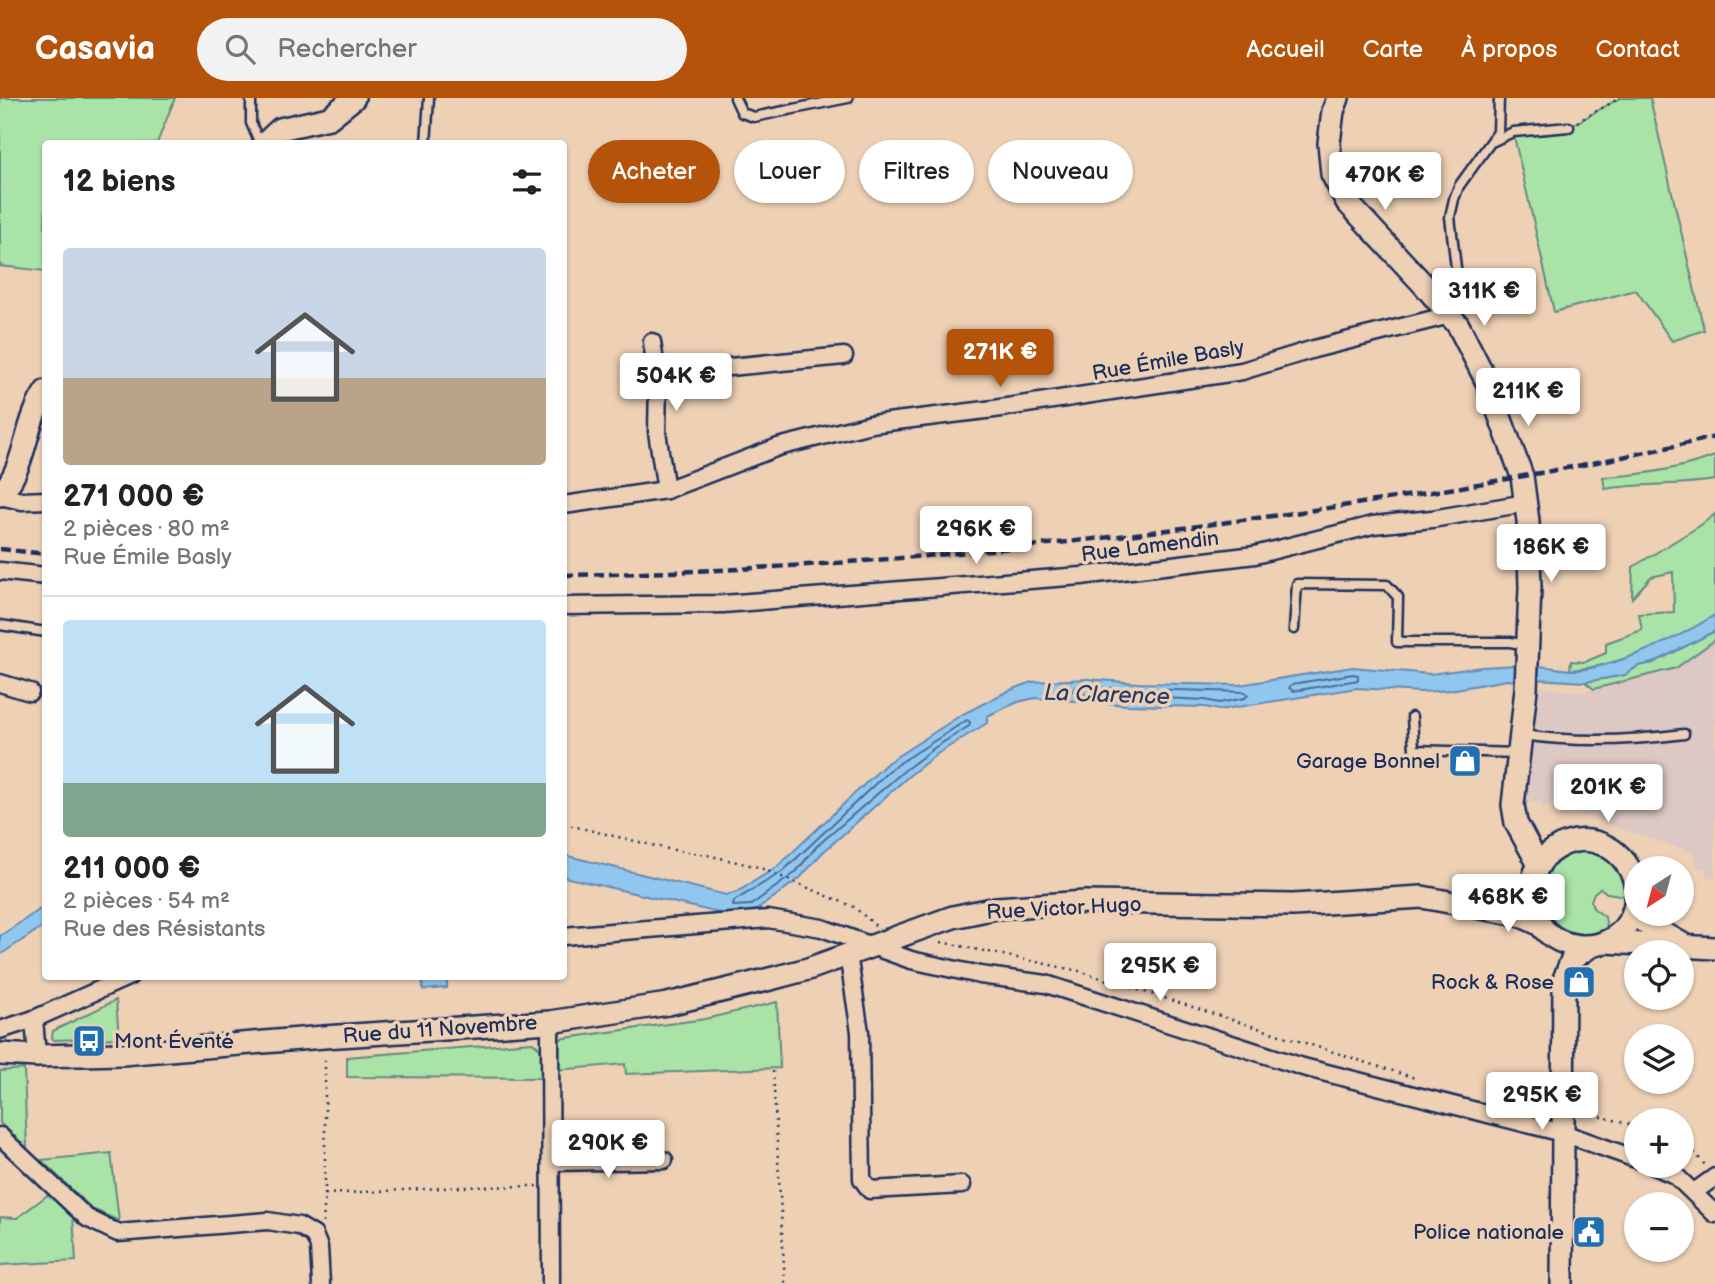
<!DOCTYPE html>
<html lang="fr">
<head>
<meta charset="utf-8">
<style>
	body { margin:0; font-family:"Balsamiq Sans",sans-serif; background:#f2f2f2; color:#222; height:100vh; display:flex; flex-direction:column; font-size:26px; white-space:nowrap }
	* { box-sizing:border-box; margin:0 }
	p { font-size:23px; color:#767676 }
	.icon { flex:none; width:38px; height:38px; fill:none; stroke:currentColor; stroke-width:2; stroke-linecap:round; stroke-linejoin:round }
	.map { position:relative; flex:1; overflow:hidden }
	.side { position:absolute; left:42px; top:42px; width:525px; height:840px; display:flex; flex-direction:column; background:#fff; border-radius:7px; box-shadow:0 2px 5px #0004 }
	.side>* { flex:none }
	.guide { position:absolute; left:588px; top:42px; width:665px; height:63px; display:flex; gap:14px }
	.needle { width:46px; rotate:216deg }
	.fabs { position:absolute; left:1624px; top:758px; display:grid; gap:14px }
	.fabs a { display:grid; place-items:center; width:70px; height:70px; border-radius:50%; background:#fff; box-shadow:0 2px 5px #0004; font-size:35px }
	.price { position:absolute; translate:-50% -60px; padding:0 16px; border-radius:7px; background:#fff; color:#222; font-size:23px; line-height:46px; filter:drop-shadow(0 2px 4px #0008) }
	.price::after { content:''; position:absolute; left:50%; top:42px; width:21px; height:16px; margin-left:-10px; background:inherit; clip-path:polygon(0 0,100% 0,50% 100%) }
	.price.on { background:#b45309; color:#fff }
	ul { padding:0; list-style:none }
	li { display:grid; align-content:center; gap:14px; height:371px; padding:0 21px }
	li+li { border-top:2px solid #e0e0e0 }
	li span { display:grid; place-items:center; height:217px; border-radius:7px; color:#555 }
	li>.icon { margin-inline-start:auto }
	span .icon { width:126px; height:126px; fill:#fffc; stroke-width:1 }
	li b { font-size:30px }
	h2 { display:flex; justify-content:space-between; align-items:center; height:84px; padding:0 21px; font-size:30px }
	.pill { padding:0 24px; border-radius:32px; background:#fff; box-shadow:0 2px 5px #0004; font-size:24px; line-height:63px }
	.pill.on { background:#b45309; color:#fff }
	header { display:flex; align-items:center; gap:42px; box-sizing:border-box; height:98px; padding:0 35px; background:#b45309; color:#fff }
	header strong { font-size:33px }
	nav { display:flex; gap:38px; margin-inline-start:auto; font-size:24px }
	.search { width:490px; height:63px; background:#f2f2f2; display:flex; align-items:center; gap:18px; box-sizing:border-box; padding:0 24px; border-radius:38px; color:#767676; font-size:26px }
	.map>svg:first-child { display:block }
</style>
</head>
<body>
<header>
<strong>Casavia</strong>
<div class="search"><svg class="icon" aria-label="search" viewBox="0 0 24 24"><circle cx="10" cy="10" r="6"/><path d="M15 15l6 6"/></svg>Rechercher</div>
<nav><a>Accueil</a><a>Carte</a><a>À propos</a><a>Contact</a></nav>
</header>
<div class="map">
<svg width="1715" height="1186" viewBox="0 0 1715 1186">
	<rect width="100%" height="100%" fill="#eed1b5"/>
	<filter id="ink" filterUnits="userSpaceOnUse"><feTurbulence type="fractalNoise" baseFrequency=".0143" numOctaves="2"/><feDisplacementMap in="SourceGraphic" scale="14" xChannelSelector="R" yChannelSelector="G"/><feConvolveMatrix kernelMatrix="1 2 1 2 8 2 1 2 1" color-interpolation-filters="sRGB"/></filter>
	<g filter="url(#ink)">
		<path fill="#dec8c3" d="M1715 542V778L1707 780 1704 769 1697 771 1693 755 1588 720 1556 704 1552 703V708L1542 709 1541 704 1525 705 1540 589 1581 594 1676 570Z"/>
		<g fill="#aae3a7" stroke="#628982" stroke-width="2">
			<path d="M0 0H175L157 45 46 46 45 173 0 168Z"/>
			<path d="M1620 0H1650L1704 232 1672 243 1636 192 1554 214 1513 34 1569 29Z"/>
			<path d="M1715 358V382C1678 388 1642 385 1605 391L1603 379C1642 377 1678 372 1715 358Z"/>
			<path d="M1715 416V517C1673 544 1620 568 1570 572L1571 563 1585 564 1606 555V545L1642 532 1639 516 1674 514 1673 474 1651 479 1632 500 1633 469 1701 427Z"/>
			<path d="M1715 533V542L1676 570 1594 591 1585 584 1625 577 1638 568 1653 565Z"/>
			<path d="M1587 752C1612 758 1624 772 1627 798L1607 795 1600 790 1594 795 1591 803 1593 810 1605 819 1607 831C1538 859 1514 757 1587 752Z"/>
			<path d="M116 902 119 940 54 942 52 940 53 933Z"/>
			<path d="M777 904 780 970 626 976 625 966 557 972 558 941 705 921Z"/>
			<path d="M532 944C546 952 543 965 543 980L347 979V959Z"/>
			<path d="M24 971 27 1050 0 1025V973Z"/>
			<path d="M111 1055 119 1123 92 1111 41 1062Z"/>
			<path d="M49 1096 73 1119 76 1163 0 1167V1119L17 1120Z"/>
		</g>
		<g fill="#91c7ef" stroke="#628ab5" stroke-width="2">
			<path d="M1715 517V533L1653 565 1638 568 1625 577 1585 584 1536 581V568C1549 568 1561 572 1574 572 1616 570 1680 539 1715 517Z"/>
			<path d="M1517 567 1516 583 1507 582 1450 592 1421 594 1357 590 1219 612 1205 609 1127 607 1035 600 1018 604 987 618V625L937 656 910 677 822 755 800 780 755 813 728 817 564 779V757L726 797 737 794 777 769 887 665 961 617 1008 593 1032 584 1087 581 1138 585 1239 587 1353 569 1430 576 1482 569Z"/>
			<path d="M45 808V827L0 857V838Z"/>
			<path d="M422 879H447V890L423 892Z"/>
		</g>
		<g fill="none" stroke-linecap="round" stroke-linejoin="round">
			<g stroke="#4a6c98" stroke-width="2">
				<path d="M1353 576 1358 577V582L1293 593 1289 590 1292 586Z"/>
				<path d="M1076 589 1245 594 1248 597 1245 600 1219 605 1205 602 1076 596 1073 593Z"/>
				<path d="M967 622 970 624 969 628 934 650 905 672 817 748 795 775 751 807 733 808 734 803 782 774 892 670Z"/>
			</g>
			<defs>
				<g id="lane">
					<path d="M251 0V25L260 46"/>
					<path d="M735 0 742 15 754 19 848 0"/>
					<path d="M1494 43 1513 34 1569 29"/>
					<path d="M426 46 429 0"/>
					<path d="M1449 215 1457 203 1459 195 1450 119 1454 101 1459 88 1498 34 1499 0"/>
					<path d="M0 527 46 534"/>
					<path d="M1294 531 1297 486 1387 487 1398 499 1397 544H1510L1527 547"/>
					<path d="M1412 619 1414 652 1517 655"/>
					<path d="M1523 637C1577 645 1630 643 1684 636"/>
				</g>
				<g id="street">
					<path d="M652 244 658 284 657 334 666 392"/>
					<path d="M658 284 688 273 844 258"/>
					<path d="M0 398 22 403 46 402"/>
					<path d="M564 407 666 392 778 349 871 326 994 311 1242 273 1314 251 1442 219 1449 215"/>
					<path d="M0 473 46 478"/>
					<path d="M564 508 723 506 1081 478 1255 457 1373 427 1432 421 1526 405"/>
					<path d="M0 585 30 594"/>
					<path d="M564 838 768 821 822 830 911 862 980 877 1046 886 1303 969 1563 1035 1636 1061"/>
					<path d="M848 856 860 934 862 1081 870 1092 962 1087"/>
					<path d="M34 921 37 958"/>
					<path d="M550 924 551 1186"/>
					<path d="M0 932 34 921 130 878"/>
					<path d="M0 1038 87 1120 118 1135 268 1123 299 1128 314 1137 319 1149 321 1186"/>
					<path d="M551 1064 664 1062"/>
					<path d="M1654 1068 1675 1077 1715 1116"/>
					<path d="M1694 1094 1715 1079"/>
				</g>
				<g id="secondary">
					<path d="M1338 0 1333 13 1329 45 1332 76 1347 104 1424 187 1458 227 1487 284 1522 378 1528 423 1530 489 1526 591 1513 707 1516 725 1539 767"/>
					<path d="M264 46 280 31 329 20 354 0"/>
					<path d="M0 397C27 369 24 325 46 293"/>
					<path d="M1636 790C1630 752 1589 729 1555 751 1541 760 1533 774 1531 791 1525 859 1627 871 1636 801"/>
					<path d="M1639 816 1645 825 1681 845"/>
					<path d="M1606 844 1715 850"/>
					<path d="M0 956 37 958 122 956 324 939 550 924 668 906 770 881 808 871 953 819 996 810 1085 804 1293 807 1422 799 1519 817 1541 827"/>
					<path d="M1562 1186 1564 881 1572 861 1591 848"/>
				</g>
			</defs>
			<use href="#lane" stroke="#1b2f5e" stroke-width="13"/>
			<use href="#street" stroke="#1b2f5e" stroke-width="21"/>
			<use href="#secondary" stroke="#1b2f5e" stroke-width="26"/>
			<g stroke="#1b2f5e" stroke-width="2.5" stroke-dasharray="2 5" stroke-linecap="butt">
				<path d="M1577 24 1620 0"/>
				<path d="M564 726 668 751 707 757 758 769 854 809 876 828"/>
				<path d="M941 844 1079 873 1418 981"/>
				<path d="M773 973 785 1186"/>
				<path d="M1580 1013 1636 1028"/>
				<path d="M1682 1047 1694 1054 1705 1067"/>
				<path d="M325 1096 462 1089 537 1088"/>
				<path d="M323 1125 325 1096V957"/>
			</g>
			<use href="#lane" stroke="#eed1b5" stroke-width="8"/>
			<use href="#street" stroke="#eed1b5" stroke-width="16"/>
			<use href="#secondary" stroke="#eed1b5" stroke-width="21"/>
			<g stroke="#1b2f5e" stroke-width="4.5" stroke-dasharray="10 5" stroke-linecap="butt">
				<path d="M0 451 46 456"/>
				<path d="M564 477C793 473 1022 453 1250 421 1405 400 1561 374 1715 339"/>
			</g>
		</g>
	</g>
	<defs>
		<symbol id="shop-square" viewBox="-11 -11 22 22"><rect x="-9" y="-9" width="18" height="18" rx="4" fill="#1f6fb2" stroke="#eed1b5"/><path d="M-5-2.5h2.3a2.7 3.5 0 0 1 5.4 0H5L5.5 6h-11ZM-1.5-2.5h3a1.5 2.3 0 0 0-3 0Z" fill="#fff"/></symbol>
		<symbol id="bus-square" viewBox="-11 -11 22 22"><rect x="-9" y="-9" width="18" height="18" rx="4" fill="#1f6fb2" stroke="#eed1b5"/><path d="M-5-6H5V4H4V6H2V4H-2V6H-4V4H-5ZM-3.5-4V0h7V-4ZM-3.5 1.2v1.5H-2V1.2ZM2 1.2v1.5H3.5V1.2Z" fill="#fff"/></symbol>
		<symbol id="civic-square" viewBox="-11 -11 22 22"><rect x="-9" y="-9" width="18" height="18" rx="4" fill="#1f6fb2" stroke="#eed1b5"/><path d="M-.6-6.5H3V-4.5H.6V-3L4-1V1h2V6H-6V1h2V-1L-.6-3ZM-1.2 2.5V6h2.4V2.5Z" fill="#fff"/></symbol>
	</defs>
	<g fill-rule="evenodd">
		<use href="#shop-square" x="1446" y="644" width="38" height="38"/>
		<use href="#shop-square" x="1560" y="865" width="38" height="38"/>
		<use href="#bus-square" x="70" y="924" width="38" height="38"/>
		<use href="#civic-square" x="1570" y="1115" width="38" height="38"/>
	</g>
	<g text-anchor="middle" stroke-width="7" stroke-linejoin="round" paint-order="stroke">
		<g font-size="21" fill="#1b2f5e" stroke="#eed1b5">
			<text transform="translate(1168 262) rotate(-10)" y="7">Rue Émile Basly</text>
			<text transform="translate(1150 448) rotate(-7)" y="7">Rue Lamendin</text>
			<text transform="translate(1064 810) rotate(-3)" y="7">Rue Victor Hugo</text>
			<text transform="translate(440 931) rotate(-4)" y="7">Rue du 11 Novembre</text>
		</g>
		<g font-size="21" fill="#1b2f5e" stroke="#eed1b5" text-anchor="end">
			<text x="1440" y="670">Garage Bonnel</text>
			<text x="1554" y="891">Rock &amp; Rose</text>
			<text x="114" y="950" text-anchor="start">Mont Éventé</text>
			<text x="1564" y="1141">Police nationale</text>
		</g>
		<g font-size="23" font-style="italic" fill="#273e6c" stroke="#eed1b5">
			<text transform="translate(1107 596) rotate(2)" y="8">La Clarence</text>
		</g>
	</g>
</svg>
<div class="fabs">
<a><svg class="needle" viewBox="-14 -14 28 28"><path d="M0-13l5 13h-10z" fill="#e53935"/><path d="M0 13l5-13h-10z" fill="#767676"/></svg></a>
<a><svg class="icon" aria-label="locate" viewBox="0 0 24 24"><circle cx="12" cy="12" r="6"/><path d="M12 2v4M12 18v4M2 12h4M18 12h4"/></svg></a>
<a><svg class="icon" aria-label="layers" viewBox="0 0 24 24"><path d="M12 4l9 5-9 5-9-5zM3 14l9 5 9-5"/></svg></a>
<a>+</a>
<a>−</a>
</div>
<b class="price" style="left:1385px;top:114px">470K €</b>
<b class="price" style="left:1484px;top:230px">311K €</b>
<b class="price on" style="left:1000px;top:291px">271K €</b>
<b class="price" style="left:676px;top:315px">504K €</b>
<b class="price" style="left:1528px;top:330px">211K €</b>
<b class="price" style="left:976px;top:468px">296K €</b>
<b class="price" style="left:1551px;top:486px">186K €</b>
<b class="price" style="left:1608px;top:726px">201K €</b>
<b class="price" style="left:1508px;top:836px">468K €</b>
<b class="price" style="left:1160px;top:905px">295K €</b>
<b class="price" style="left:1542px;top:1034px">295K €</b>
<b class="price" style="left:608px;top:1082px">290K €</b>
<div class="guide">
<a class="pill on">Acheter</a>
<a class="pill">Louer</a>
<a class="pill">Filtres</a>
<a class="pill">Nouveau</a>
</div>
<section class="side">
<h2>12 biens<svg class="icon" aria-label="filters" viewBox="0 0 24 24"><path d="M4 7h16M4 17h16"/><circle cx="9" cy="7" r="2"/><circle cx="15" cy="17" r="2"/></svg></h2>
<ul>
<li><span style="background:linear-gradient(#c9d6e8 60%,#b9a48a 0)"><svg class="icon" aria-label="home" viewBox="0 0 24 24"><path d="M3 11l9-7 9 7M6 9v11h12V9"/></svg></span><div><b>271 000 €</b><p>2 pièces · 80 m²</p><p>Rue Émile Basly</p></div></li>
<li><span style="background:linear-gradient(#bfe0f5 75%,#7fa58c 0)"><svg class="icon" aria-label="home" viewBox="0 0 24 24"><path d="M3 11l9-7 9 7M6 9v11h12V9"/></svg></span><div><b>211 000 €</b><p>2 pièces · 54 m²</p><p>Rue des Résistants</p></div></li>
</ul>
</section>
</div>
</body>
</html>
